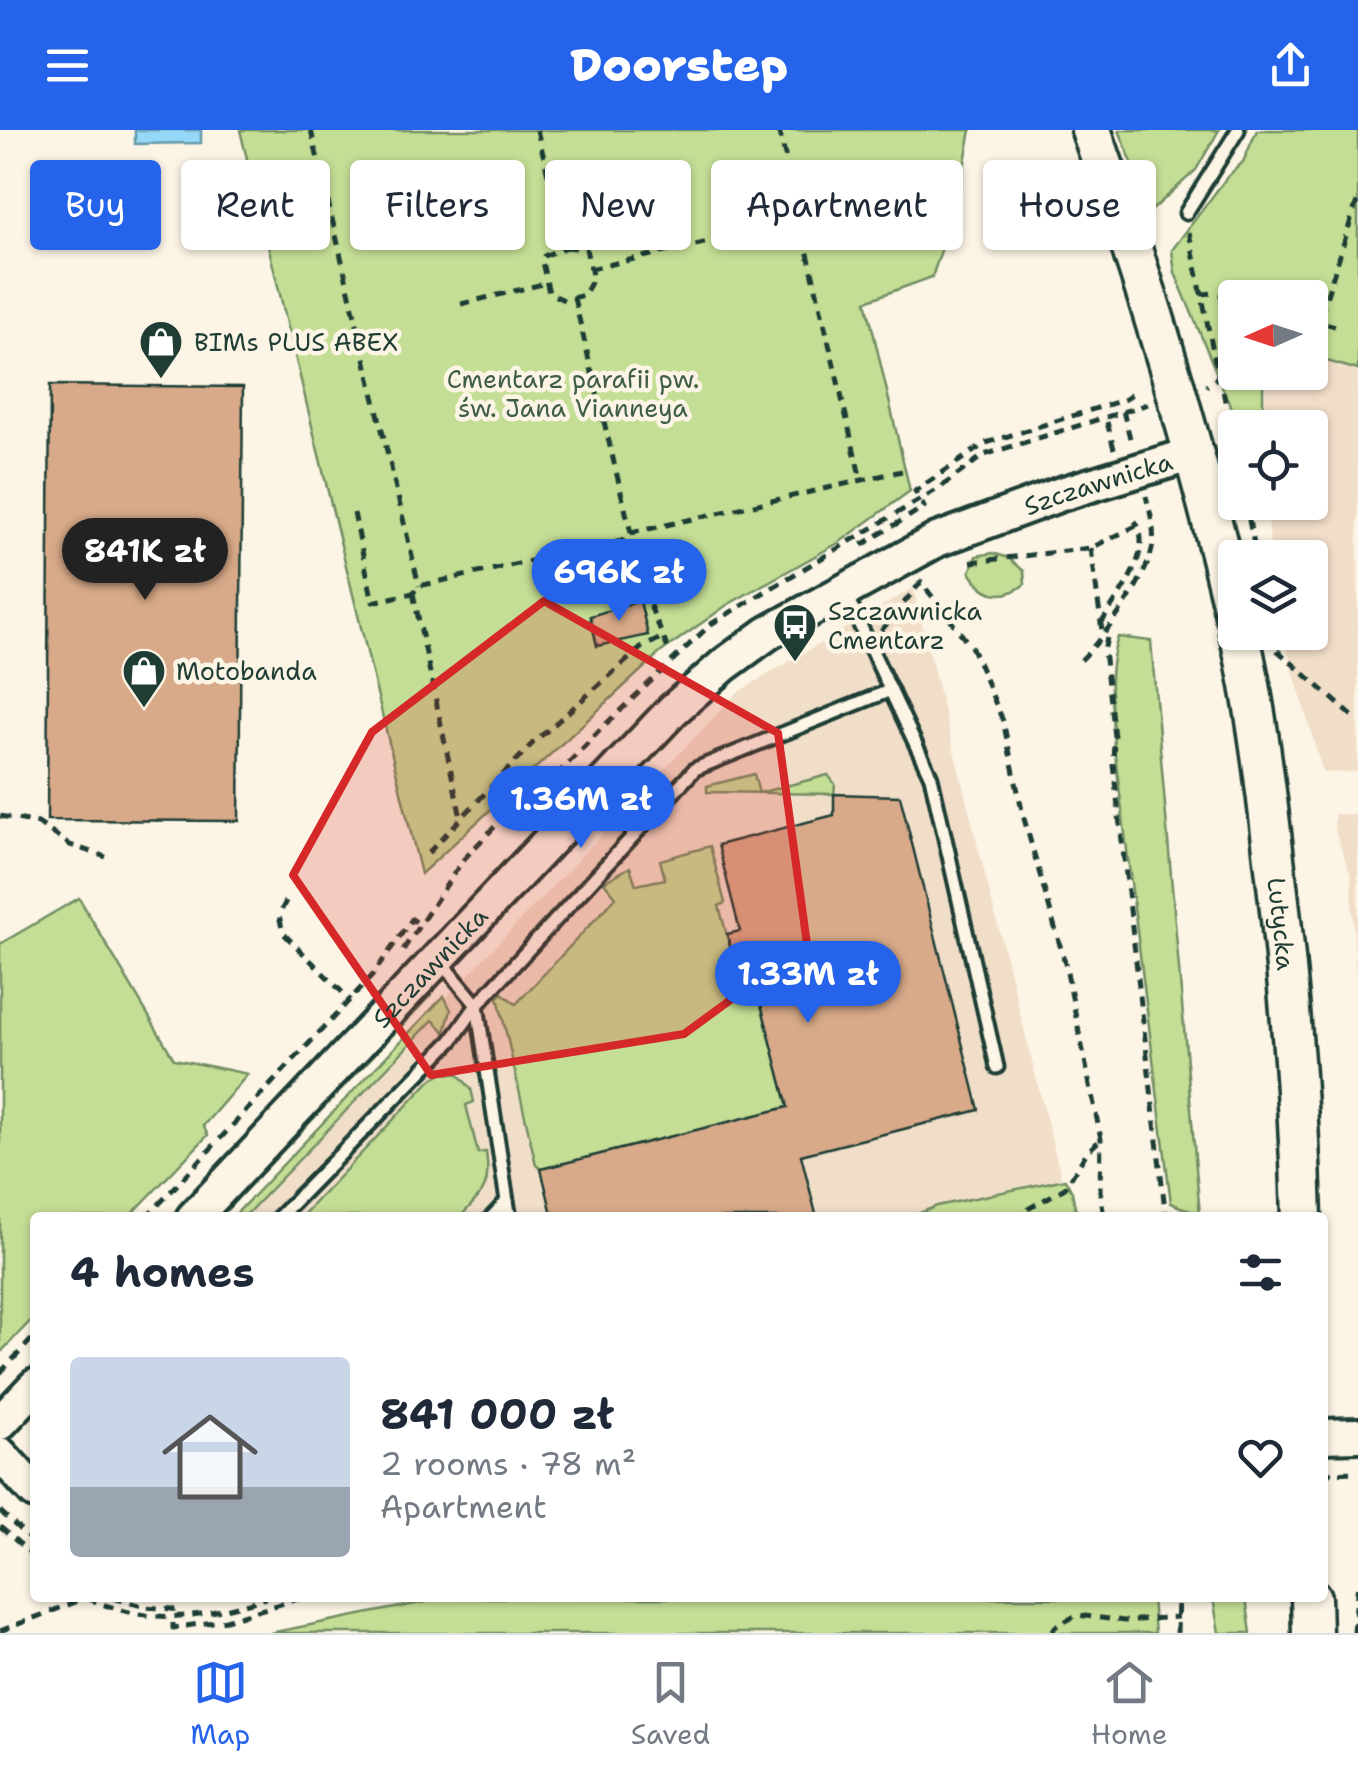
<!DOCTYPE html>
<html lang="en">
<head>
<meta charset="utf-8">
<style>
	body { margin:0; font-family:"Shantell Sans",sans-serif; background:#f6f6f7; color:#1f2937; height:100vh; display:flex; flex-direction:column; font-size:38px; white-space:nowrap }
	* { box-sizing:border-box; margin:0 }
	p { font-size:32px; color:#747a83 }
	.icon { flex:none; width:55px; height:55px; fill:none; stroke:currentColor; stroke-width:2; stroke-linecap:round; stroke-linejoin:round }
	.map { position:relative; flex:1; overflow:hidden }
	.side { position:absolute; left:30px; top:1082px; width:1298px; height:390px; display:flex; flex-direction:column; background:#fff; border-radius:10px; box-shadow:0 2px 8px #0004 }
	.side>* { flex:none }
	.guide { position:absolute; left:30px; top:30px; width:1300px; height:90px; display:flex; gap:20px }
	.needle { width:65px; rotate:267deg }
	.tools { position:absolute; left:1218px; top:150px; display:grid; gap:20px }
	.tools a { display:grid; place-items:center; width:110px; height:110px; border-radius:10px; background:#fff; box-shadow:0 2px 8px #0004; font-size:50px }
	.price { position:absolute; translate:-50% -85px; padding:0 22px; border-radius:35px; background:#2563eb; color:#fff; font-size:32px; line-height:65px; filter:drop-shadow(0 2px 5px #0008) }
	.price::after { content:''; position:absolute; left:50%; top:60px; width:30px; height:22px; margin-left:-15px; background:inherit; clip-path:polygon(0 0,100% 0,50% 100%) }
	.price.selected { background:#222; color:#fff }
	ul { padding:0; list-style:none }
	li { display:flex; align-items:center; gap:30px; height:250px; padding:0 40px }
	li span { display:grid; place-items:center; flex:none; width:280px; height:200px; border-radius:10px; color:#555 }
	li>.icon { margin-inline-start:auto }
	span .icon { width:120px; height:120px; fill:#fffc; stroke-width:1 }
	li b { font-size:42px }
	h2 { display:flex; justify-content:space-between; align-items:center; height:120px; padding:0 40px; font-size:42px }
	.tag { padding:0 35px; border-radius:10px; background:#fff; box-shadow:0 2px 8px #0004; font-size:35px; line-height:90px }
	.tag.selected { background:#2563eb; color:#fff }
	header { display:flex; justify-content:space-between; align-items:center; height:130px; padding:0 40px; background:#2563eb; color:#fff; font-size:45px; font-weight:800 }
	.dock { display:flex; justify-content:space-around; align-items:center; height:140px; border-top:2px solid #e0e1e3; background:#fff; font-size:28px; color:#747a83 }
	.dock a { display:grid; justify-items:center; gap:5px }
	.dock .selected { color:#2563eb }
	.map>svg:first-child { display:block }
</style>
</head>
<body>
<header><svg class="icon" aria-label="menu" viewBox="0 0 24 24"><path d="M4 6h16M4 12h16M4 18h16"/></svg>Doorstep<svg class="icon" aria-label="share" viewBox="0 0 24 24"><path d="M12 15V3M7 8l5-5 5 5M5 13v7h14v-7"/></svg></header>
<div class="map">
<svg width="1358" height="1503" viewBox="0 0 1358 1503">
	<rect width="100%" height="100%" fill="#fcf5e5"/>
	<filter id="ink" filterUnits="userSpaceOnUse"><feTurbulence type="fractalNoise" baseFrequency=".01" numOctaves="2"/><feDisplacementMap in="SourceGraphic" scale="20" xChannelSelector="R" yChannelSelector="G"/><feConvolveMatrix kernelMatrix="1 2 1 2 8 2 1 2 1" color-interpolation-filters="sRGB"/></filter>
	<g filter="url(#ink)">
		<g fill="#f1dec9">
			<path d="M1310 226 1358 240V642L1323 643 1282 503 1310 502V428L1270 427 1268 373 1310 372V298L1265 297 1264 243 1310 242Z"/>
			<path d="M913 458 1062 1050 923 1087 236 1088 738 562Z"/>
			<path d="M1334 684 1358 685V893L1351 746 1334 698Z"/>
		</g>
		<g fill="#c4de95" stroke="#728e64" stroke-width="2.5">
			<path d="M240 0H971L957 74 932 147 866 171 910 361 840 412 727 475 661 522 421 744Z"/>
			<path d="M1119 0H1219L1196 40 1151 81Z"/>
			<path d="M1257 0H1358V240L1310 226V168H1235V242L1263 243V297H1239L1175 143 1172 120 1227 47 1243 32Z"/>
			<path d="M993 423 1009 428 1024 441 1025 454C1003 471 984 466 970 442L976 426Z"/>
			<path d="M1118 507 1151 511 1200 1085 1171 1073 1114 616C1112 579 1106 543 1118 507Z"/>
			<path d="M754 644 759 663 828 645 835 654 834 664 707 662V656Z"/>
			<path d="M710 716 725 773 719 776 736 839 751 836 788 977 541 1039 536 1035 498 867 502 863 516 874 616 767 604 752 630 737 636 755 665 749 660 730Z"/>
			<path d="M79 768 174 929 248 944 203 996 208 1005 129 1087 35 1088V1186L0 1223V814Z"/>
			<path d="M431 865 220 1087 208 1088 422 868Z"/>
			<path d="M444 866 451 880 445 902 433 890 244 1087H233Z"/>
			<path d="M442 943 458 944 471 959 474 972 466 975 478 1023 486 1022C491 1058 484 1061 460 1087H301L432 949Z"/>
			<path d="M1065 1049 1072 1062 1077 1087H910L937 1076Z"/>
			<path d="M445 1468H1152L1155 1503H270Z"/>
			<path d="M1213 1468H1246L1251 1503H1219Z"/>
		</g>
		<path fill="#94d7f6" stroke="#6599a8" stroke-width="2.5" d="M135 0H201V13L135 14Z"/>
		<g fill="#d8aa89" stroke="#1f3d34" stroke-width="2.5">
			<path d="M50 255 243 257 239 691 47 690Z"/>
			<path d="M640 471 648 505 597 516 590 486Z"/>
			<path d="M834 664 900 666 979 980 801 1025 817 1088H553L541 1039 788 977 751 836 736 840 727 804 740 801 718 715 834 685Z"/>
		</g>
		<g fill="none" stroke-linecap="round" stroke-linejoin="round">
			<defs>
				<g id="lane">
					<path d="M1186 83 1238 0"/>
					<path d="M845 463 931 647 997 937"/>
					<path d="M439 829 477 875 507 1071 491 1088"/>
					<path d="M507 1071 510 1088"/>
					<path d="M278 1088 452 910 477 875 695 639 891 560"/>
				</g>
				<g id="secondary">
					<path id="s1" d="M193 1088 673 580 724 535 768 503 937 410 1061 364 1196 323"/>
					<path d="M0 1293 35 1256"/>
					<path d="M1322 1306 1358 1305"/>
					<path d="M0 1324 35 1362"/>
				</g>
				<g id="primary">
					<path d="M1091 0C1149 161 1196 319 1235 485"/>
					<path id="s2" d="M1239 502C1257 579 1266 659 1275 737 1289 853 1299 970 1302 1088"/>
					<path d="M1311 1468 1312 1503"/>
				</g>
			</defs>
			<use href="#lane" stroke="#1f3d34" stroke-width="19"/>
			<use href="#secondary" stroke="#1f3d34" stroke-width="40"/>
			<use href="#primary" stroke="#1f3d34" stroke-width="45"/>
			<g stroke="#1f3d34" stroke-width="5" stroke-dasharray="10 8" stroke-linecap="butt">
				<path d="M311 0 419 456"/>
				<path d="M537 0 566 117"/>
				<path d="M779 0 861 350"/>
				<path d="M1189 102 1215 231 1220 241 1216 249 1206 256"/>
				<path d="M566 117 586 119 593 149 584 165 564 170 549 163 542 132 544 126Z"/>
				<path d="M590 139 770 98 774 93 799 87"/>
				<path d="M1201 164 1215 163 1235 169"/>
				<path d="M574 168 631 403"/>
				<path d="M461 174 547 153"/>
				<path d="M1321 184 1358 68"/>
				<path d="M1310 189 1335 196"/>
				<path d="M1220 244 1235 325"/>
				<path d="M1123 281 1131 312"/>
				<path d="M1107 292 1114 319"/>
				<path d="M917 365 915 361 986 313 1126 269 1137 259"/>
				<path d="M1245 372 1257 428"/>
				<path d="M354 383 373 472 413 463 419 456 621 411 631 403 902 341"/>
				<path d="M621 411 631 448 644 461 670 524"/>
				<path d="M862 415 924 377 922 373"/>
				<path d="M1091 418 1102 501"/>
				<path d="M971 432 1091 418 1136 396"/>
				<path d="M413 463 461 688"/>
				<path d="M1101 494C1117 466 1156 422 1135 391"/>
				<path d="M881 501 921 452 972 518 1003 591 1023 685 1065 833 1101 1009 1100 1060 1104 1088"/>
				<path d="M1107 508 1104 521 1114 607 1113 634 1166 1088"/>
				<path d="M1277 520 1358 591"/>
				<path d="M1081 530C1104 507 1149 447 1153 414 1155 398 1150 382 1146 366"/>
				<path d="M0 686 38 693 70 715 106 727"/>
				<path d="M428 723 533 613 641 518 663 507"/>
				<path d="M286 771 279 785 283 803 350 870"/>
				<path d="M403 820 463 730 503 688 549 653 607 593 711 494 941 357 984 325 1148 274"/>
				<path d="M146 1088 372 846 412 789 416 792"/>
				<path d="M1012 1088 1065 1058 1087 1022 1101 1009"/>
				<path d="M0 1243 35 1206"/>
				<path d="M1322 1343 1358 1342"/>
				<path d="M0 1381 35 1414"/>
				<path d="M0 1397 35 1427"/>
				<path d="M87 1468C155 1497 197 1488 266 1468"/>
				<path d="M113 1468 146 1477 173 1479V1483"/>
				<path d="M173 1493V1498L226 1490 301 1468"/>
				<path d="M0 1501 86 1468"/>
				<path d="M1052 1503 1055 1497 1077 1485 1124 1491 1178 1487"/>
				<path d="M1177 1503 1178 1468"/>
				<path d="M1354 1503 1358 1450"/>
			</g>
			<use href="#lane" stroke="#fcf5e5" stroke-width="11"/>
			<use href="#secondary" stroke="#fcf5e5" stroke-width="32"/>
			<use href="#primary" stroke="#fcf5e5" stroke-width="38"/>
		</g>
	</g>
	<path fill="#d62828" fill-opacity="0.2" stroke="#d62828" stroke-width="8" stroke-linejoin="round" d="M544 471 778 603 807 814 684 904 431 945 293 745 372 602Z"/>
	<defs>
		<symbol id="shop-pin" viewBox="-11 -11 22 30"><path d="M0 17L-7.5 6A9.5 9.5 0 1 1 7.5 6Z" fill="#1f3d34" stroke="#fcf5e5"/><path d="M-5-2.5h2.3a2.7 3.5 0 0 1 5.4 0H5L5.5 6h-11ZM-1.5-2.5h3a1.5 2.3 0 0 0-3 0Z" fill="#fff"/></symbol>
		<symbol id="bus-pin" viewBox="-11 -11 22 30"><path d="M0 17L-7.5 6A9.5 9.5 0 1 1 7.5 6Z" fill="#1f3d34" stroke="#fcf5e5"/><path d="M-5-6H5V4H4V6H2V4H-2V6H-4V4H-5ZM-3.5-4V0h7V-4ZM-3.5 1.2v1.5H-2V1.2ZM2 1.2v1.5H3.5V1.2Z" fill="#fff"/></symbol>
	</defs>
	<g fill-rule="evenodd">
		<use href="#shop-pin" x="136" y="187" width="50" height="68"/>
		<use href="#bus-pin" x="770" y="470" width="50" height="68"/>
		<use href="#shop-pin" x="119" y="516" width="50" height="68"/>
	</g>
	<g text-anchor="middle" stroke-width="9" stroke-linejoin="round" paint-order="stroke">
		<g font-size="25" fill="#1f3d34" stroke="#fcf5e5" text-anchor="start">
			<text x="194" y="221">BIMs PLUS ABEX</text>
			<text x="828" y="490">Szczawnicka<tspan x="828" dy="29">Cmentarz</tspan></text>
			<text x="176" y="550">Motobanda</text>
		</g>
		<g font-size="25" fill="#405d47" stroke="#fcf5e5">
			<text x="573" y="258">Cmentarz parafii pw.<tspan x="573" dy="29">św. Jana Vianneya</tspan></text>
		</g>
		<g font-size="25" fill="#1f3d34" stroke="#fcf5e5">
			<text dy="9" stroke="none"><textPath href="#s1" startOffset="1185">Szczawnicka</textPath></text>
			<text dy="9" stroke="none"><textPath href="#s2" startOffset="295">Lutycka</textPath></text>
			<text dy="9" stroke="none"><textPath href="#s1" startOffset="345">Szczawnicka</textPath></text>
		</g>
	</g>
</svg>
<div class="tools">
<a><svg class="needle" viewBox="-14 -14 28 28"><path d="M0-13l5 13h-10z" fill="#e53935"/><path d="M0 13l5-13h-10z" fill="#747a83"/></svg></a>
<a><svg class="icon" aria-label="locate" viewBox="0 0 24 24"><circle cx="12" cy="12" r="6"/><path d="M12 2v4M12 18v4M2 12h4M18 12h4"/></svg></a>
<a><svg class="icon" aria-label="layers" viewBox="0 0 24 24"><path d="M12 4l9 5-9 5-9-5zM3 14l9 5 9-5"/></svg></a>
</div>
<b class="price selected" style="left:145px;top:473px">841K zł</b>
<b class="price" style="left:619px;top:494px">696K zł</b>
<b class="price" style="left:581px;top:721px">1.36M zł</b>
<b class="price" style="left:808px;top:896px">1.33M zł</b>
<div class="guide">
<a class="tag selected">Buy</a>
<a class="tag">Rent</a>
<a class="tag">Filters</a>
<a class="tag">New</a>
<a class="tag">Apartment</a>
<a class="tag">House</a>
</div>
<section class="side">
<h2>4 homes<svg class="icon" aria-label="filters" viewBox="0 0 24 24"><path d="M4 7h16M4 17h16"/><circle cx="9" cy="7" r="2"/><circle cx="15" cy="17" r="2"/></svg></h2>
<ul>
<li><span style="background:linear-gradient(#c9d6e8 65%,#9aa5b1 0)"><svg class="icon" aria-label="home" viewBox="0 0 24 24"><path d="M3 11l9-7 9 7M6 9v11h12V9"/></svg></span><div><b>841 000 zł</b><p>2 rooms · 78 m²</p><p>Apartment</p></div><svg class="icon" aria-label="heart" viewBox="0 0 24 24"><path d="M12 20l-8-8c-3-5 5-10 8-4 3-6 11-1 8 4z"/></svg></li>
</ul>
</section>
</div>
<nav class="dock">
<a class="selected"><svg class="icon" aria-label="map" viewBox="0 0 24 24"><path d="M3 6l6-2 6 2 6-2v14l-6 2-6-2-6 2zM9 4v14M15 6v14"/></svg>Map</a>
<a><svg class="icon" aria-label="saved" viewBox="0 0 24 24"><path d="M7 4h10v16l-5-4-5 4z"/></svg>Saved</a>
<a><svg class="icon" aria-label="home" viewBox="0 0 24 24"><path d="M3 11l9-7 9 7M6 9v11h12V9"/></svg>Home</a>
</nav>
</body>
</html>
